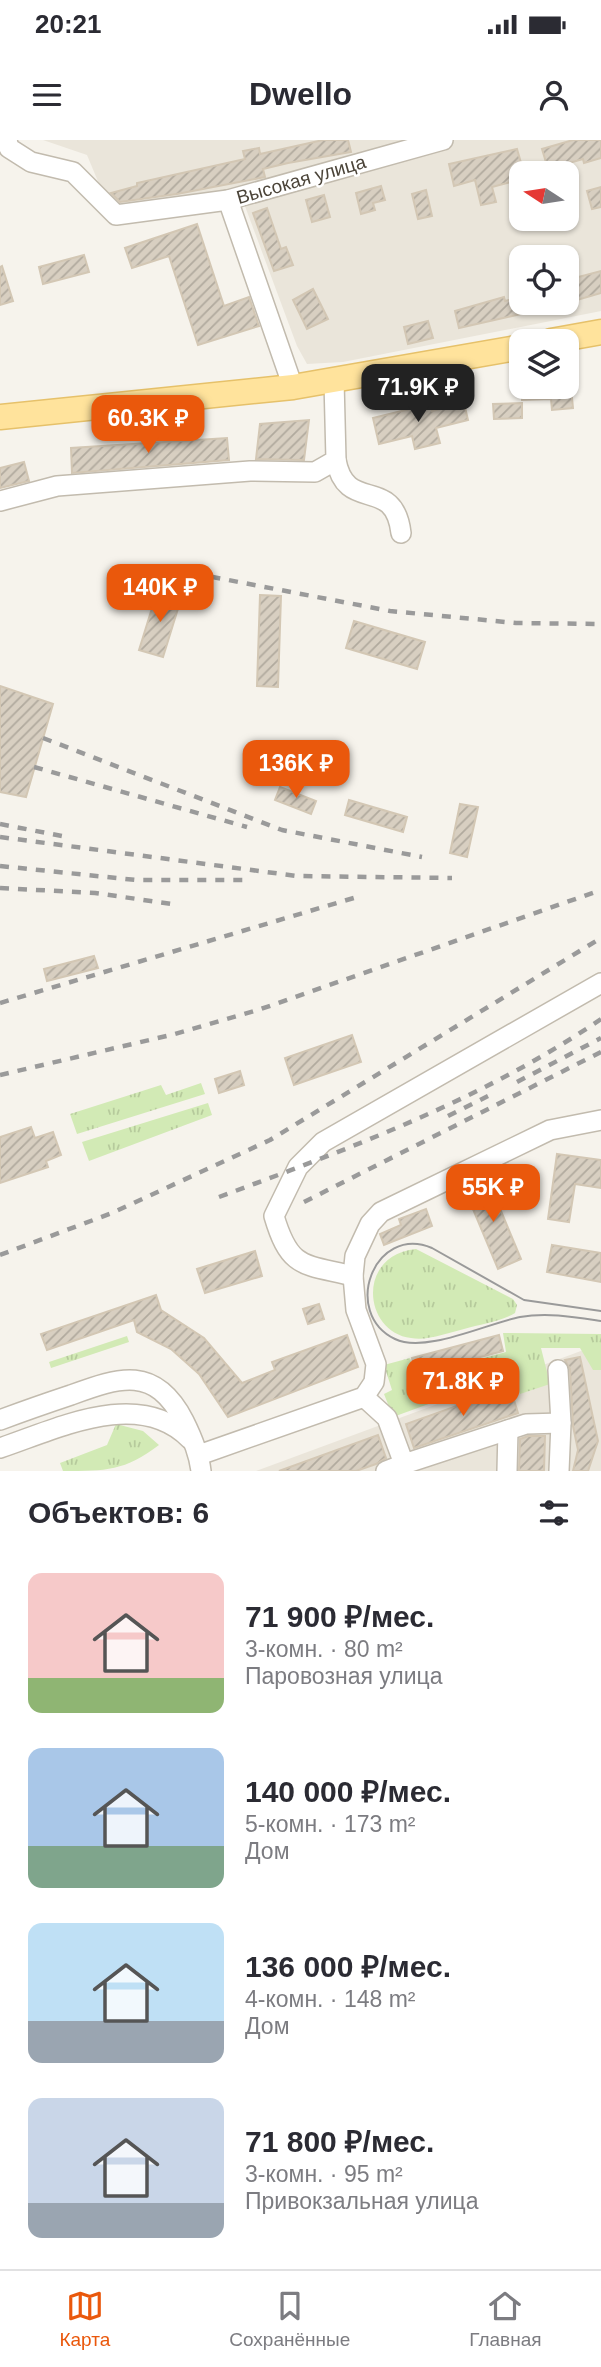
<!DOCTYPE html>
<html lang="ru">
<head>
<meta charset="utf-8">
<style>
	body { margin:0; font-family:Helvetica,sans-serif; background:#f2f2f3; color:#2b2b33; height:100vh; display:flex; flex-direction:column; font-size:26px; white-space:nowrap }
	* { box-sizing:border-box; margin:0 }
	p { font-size:23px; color:#7c7c81 }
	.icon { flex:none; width:38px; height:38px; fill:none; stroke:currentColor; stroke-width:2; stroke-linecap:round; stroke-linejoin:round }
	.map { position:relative; height:1331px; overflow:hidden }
	.sheet { display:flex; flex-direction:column; background:#fff; flex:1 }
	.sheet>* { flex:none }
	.needle { width:46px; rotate:282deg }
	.fabs { position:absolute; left:509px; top:21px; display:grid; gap:14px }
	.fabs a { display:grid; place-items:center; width:70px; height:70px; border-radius:14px; background:#fff; box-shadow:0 2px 5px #0004; font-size:35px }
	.price { position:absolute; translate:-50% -60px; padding:0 16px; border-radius:14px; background:#ea580c; color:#fff; font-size:23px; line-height:46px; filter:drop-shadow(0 2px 4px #0008) }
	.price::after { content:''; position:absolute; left:50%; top:42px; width:21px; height:16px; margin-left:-10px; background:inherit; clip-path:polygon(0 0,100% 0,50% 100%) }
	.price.on { background:#222; color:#fff }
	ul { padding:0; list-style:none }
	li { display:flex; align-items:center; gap:21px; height:175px; padding:0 28px }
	li span { display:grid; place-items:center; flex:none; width:196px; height:140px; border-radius:14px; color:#555 }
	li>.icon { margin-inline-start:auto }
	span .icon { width:84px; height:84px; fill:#fffc; stroke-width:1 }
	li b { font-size:30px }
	h2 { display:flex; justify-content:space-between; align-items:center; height:84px; padding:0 28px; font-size:30px }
	.status { display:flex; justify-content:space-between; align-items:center; height:49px; padding:0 35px; background:#fff; direction:ltr }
	.status svg { height:19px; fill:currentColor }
	header { display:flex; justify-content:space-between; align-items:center; height:91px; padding:0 28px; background:#fff; font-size:32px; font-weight:600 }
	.tab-bar { display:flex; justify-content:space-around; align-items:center; height:98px; border-top:2px solid #e1e1e2; background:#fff; font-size:19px; color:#7c7c81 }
	.tab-bar a { display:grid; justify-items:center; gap:4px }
	.tab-bar .on { color:#ea580c }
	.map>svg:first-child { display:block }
</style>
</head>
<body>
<div class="status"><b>20:21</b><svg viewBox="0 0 49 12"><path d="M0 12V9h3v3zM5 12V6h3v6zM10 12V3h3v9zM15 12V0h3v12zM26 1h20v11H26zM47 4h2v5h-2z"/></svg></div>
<header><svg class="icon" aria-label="menu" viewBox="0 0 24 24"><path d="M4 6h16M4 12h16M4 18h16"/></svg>Dwello<svg class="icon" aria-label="person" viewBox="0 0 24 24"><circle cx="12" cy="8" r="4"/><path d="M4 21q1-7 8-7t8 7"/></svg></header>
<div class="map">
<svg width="601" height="1331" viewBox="0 0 601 1331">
	<defs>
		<pattern id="grass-tufts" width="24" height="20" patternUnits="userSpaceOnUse" patternTransform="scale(1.75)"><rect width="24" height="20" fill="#d2eab5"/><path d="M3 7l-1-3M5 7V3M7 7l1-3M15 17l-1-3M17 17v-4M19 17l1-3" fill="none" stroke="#b6ca9c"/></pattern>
		<pattern id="building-hatch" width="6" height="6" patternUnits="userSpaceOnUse" patternTransform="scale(1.75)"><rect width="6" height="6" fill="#d8cfc1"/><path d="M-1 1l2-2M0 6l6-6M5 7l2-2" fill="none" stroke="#b1aa9e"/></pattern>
	</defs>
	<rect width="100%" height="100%" fill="#f6f3ec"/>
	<g fill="#eae5da" fill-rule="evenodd">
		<path d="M43 0H601V171L343 222 307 224 297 206 239 50 112 75 87 15ZM522 33H567V79H522ZM522 117H567V163H522Z"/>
		<path d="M601 1205V1331H256L589 1208Z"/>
	</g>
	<g fill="url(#grass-tufts)">
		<path d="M201 943 205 954 77 994 70 974 161 945 166 955Z"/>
		<path d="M208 963 212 975 89 1021 82 1002Z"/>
		<path d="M416 1109 513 1159 517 1165 515 1173C500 1182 480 1184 464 1189 447 1193 428 1201 411 1198 363 1192 356 1115 416 1109Z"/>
		<path d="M503 1193 601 1194V1230H593L580 1208H541L550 1244 520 1254 511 1234 393 1277 384 1254 392 1250 384 1225 410 1218 415 1236 506 1212Z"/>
		<path d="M127 1196 129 1202 51 1228 49 1222Z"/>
		<path d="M116 1284 143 1291 159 1305C125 1331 106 1331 63 1331L60 1323 107 1305Z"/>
	</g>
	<g fill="url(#building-hatch)" stroke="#d3c7b4" stroke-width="2">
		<path d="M323 0H348L351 12 288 23 263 29 265 37 177 54 120 62 111 53 137 46V43L245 19 243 11 259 8 260 14Z"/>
		<path d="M573 0H601V18L584 23 583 19 548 29 542 9Z"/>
		<path d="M517 9 524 33 522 39 492 47 496 62 481 65 475 40 454 46 449 24Z"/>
		<path d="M381 46 385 60 373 63 375 70 361 74 356 53Z"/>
		<path d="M601 47V67L592 69 587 51Z"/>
		<path d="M426 50 432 76 418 79 412 54Z"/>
		<path d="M324 55 330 77 312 82 306 60Z"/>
		<path d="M267 68 281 109 286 107 293 125 274 131 253 73Z"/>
		<path d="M197 84 224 166 249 157 259 186 198 205 169 116 132 128 125 108Z"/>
		<path d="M84 115 89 132 43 144 39 127Z"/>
		<path d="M2 126 13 161 0 165V127Z"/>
		<path d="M601 131V153L567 163V140Z"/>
		<path d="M313 149 328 179 307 189 293 160Z"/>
		<path d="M504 157 505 161 522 157V163H557V166L459 188 455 171Z"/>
		<path d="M428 181 433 198 408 204 404 187Z"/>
		<path d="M522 247H571L573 268 552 270 551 259 522 260Z"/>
		<path d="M464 263 468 280 436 288 440 303 415 309 412 296 379 304 373 278 430 264 432 271Z"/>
		<path d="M522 263V278L494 279 493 264Z"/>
		<path d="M309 280 304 320 256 319 260 284Z"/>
		<path d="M227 298 229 320 72 333 71 308Z"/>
		<path d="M24 322 29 341 0 348V328Z"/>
		<path d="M157 452 181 459 163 517 139 510Z"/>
		<path d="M260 455 281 456 278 547 257 546Z"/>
		<path d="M354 481 425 502 417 529 346 508Z"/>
		<path d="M0 546 53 564 26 657 0 652Z"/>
		<path d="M280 647 316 661 311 674 275 660Z"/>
		<path d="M349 660 407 677 403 692 345 675Z"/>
		<path d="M460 664 478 667 467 717 450 713Z"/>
		<path d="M94 816 98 828 47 841 44 829Z"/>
		<path d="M352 895 361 922 294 945 285 918Z"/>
		<path d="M240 931 244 945 219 953 215 939Z"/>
		<path d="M31 987 35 998 53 992 61 1015 46 1021 48 1027 0 1043V997Z"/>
		<path d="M557 1014 601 1020V1048L575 1044 569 1082 548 1079Z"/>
		<path d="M488 1040 521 1119 498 1129 465 1050Z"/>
		<path d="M426 1069 432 1086 384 1105 380 1094 401 1085 399 1079Z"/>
		<path d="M552 1105 601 1113V1142L547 1132Z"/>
		<path d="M255 1111 262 1136 205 1153 197 1129Z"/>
		<path d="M156 1155 161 1170 204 1198 242 1243 275 1230 272 1222 347 1195 358 1227 228 1277 199 1234 171 1209 137 1192 134 1180 47 1210 41 1194Z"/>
		<path d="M319 1164 324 1179 308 1184 303 1169Z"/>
		<path d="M499 1195 503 1211 416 1234 412 1218Z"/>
		<path d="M580 1217 598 1301 588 1331H573L578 1310 573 1286 570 1229 565 1220Z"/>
		<path d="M510 1247 518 1273 414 1308 406 1284Z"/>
		<path d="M378 1295 386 1318 376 1324 356 1331H279Z"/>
		<path d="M528 1296H545L544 1331H519L520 1299Z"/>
	</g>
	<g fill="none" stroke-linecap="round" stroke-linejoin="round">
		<defs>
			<g id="minor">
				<path d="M7 0 9 8 31 22 73 32 116 75 228 60 443 0"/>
				<path d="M228 60 293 247"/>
				<path d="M336 320C346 375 394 334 401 393"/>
				<path d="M0 361 57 346 250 331 315 332 336 320 334 241"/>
				<path d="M353 1136C304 1124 290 1130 274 1076L298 1027 323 1002 601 843"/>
				<path d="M558 1230 561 1283 559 1331"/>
				<path d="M364 1257 387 1278 404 1324 526 1284 561 1283"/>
				<path d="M0 1280C24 1271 47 1263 71 1255 120 1237 155 1225 184 1281 192 1297 199 1313 201 1331"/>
				<path d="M0 1308C57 1289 139 1247 190 1299"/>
				<path d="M199 1315 364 1257 374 1242 376 1224 356 1170 353 1136 355 1116 370 1084 381 1072 550 990 601 980"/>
				<path d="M386 1331 404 1324"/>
				<path d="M507 1331 508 1290"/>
			</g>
			<g id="major">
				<path d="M551 201 601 192"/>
				<path d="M0 277 293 247 522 207"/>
			</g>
		</defs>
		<use href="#minor" stroke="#c2bbae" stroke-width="22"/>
		<use href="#major" stroke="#e6c16a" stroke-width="27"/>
		<use href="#minor" stroke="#fff" stroke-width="19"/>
		<use href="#major" stroke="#ffe39c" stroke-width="24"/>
		<path stroke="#9a9a9a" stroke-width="2" d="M601 1171 524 1160 432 1108C374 1084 341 1173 395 1199 425 1214 488 1183 520 1177 547 1172 575 1177 601 1181"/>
		<g stroke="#9a9a9a" stroke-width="4.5" stroke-dasharray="9 9" stroke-linecap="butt">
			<path d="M176 430 390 471 516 483 601 484"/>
			<path d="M43 598 282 690 422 717"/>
			<path d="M34 627 247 687"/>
			<path d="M0 684 62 696"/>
			<path d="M0 697 297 736 452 738"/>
			<path d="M0 726 136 740H247"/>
			<path d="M0 748 95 753 179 765"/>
			<path d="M0 863 357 757"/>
			<path d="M0 935 175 894 258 870 601 750"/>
			<path d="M517 942 601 898"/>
			<path d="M448 976 488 956"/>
			<path d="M219 1057C351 1008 484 959 601 879"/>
			<path d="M304 1062 601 912"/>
			<path d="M0 1115 112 1073 270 1000 601 798"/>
		</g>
	</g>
	<g text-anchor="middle" stroke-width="5" stroke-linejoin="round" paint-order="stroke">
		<g font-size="19" fill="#4b4439" stroke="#fff">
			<text transform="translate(301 39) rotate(-16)" y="7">Высокая улица</text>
		</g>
	</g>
</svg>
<div class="fabs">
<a><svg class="needle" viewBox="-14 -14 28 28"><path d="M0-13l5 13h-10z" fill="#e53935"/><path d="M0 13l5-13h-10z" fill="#7c7c81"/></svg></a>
<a><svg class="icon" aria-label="locate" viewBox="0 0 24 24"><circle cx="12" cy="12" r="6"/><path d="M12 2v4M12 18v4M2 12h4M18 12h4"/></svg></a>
<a><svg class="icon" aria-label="layers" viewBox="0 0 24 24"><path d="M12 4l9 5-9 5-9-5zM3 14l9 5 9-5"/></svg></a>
</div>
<b class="price on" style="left:418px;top:284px">71.9K ₽</b>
<b class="price" style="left:148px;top:315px">60.3K ₽</b>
<b class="price" style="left:160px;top:484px">140K ₽</b>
<b class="price" style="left:296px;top:660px">136K ₽</b>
<b class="price" style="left:493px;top:1084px">55K ₽</b>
<b class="price" style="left:463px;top:1278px">71.8K ₽</b>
</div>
<section class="sheet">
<h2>Объектов: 6<svg class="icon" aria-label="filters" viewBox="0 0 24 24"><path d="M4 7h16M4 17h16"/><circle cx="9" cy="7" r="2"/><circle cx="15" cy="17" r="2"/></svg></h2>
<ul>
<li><span style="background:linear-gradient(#f6c9c9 75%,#8fb573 0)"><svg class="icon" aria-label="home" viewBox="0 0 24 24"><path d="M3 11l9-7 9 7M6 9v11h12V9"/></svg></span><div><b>71 900 ₽/мес.</b><p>3-комн. · 80 m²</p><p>Паровозная улица</p></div></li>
<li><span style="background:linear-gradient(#a9c7e8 70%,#7fa58c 0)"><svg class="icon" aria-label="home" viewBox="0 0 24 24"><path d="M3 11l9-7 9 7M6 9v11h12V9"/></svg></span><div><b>140 000 ₽/мес.</b><p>5-комн. · 173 m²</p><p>Дом</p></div></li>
<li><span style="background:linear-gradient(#bfe0f5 70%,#9aa5b1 0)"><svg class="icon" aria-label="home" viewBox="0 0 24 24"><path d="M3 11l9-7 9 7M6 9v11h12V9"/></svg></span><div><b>136 000 ₽/мес.</b><p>4-комн. · 148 m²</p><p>Дом</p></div></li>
<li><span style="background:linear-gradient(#c9d6e8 75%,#9aa5b1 0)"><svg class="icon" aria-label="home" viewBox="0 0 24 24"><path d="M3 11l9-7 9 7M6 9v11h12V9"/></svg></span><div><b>71 800 ₽/мес.</b><p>3-комн. · 95 m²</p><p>Привокзальная улица</p></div></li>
</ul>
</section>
<nav class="tab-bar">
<a class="on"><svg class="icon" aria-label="map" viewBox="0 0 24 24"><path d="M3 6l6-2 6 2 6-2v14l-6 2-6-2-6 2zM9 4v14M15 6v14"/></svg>Карта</a>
<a><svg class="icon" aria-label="saved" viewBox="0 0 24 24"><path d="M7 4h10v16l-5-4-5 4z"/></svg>Сохранённые</a>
<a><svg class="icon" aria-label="home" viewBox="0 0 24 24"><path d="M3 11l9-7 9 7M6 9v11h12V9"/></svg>Главная</a>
</nav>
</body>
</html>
